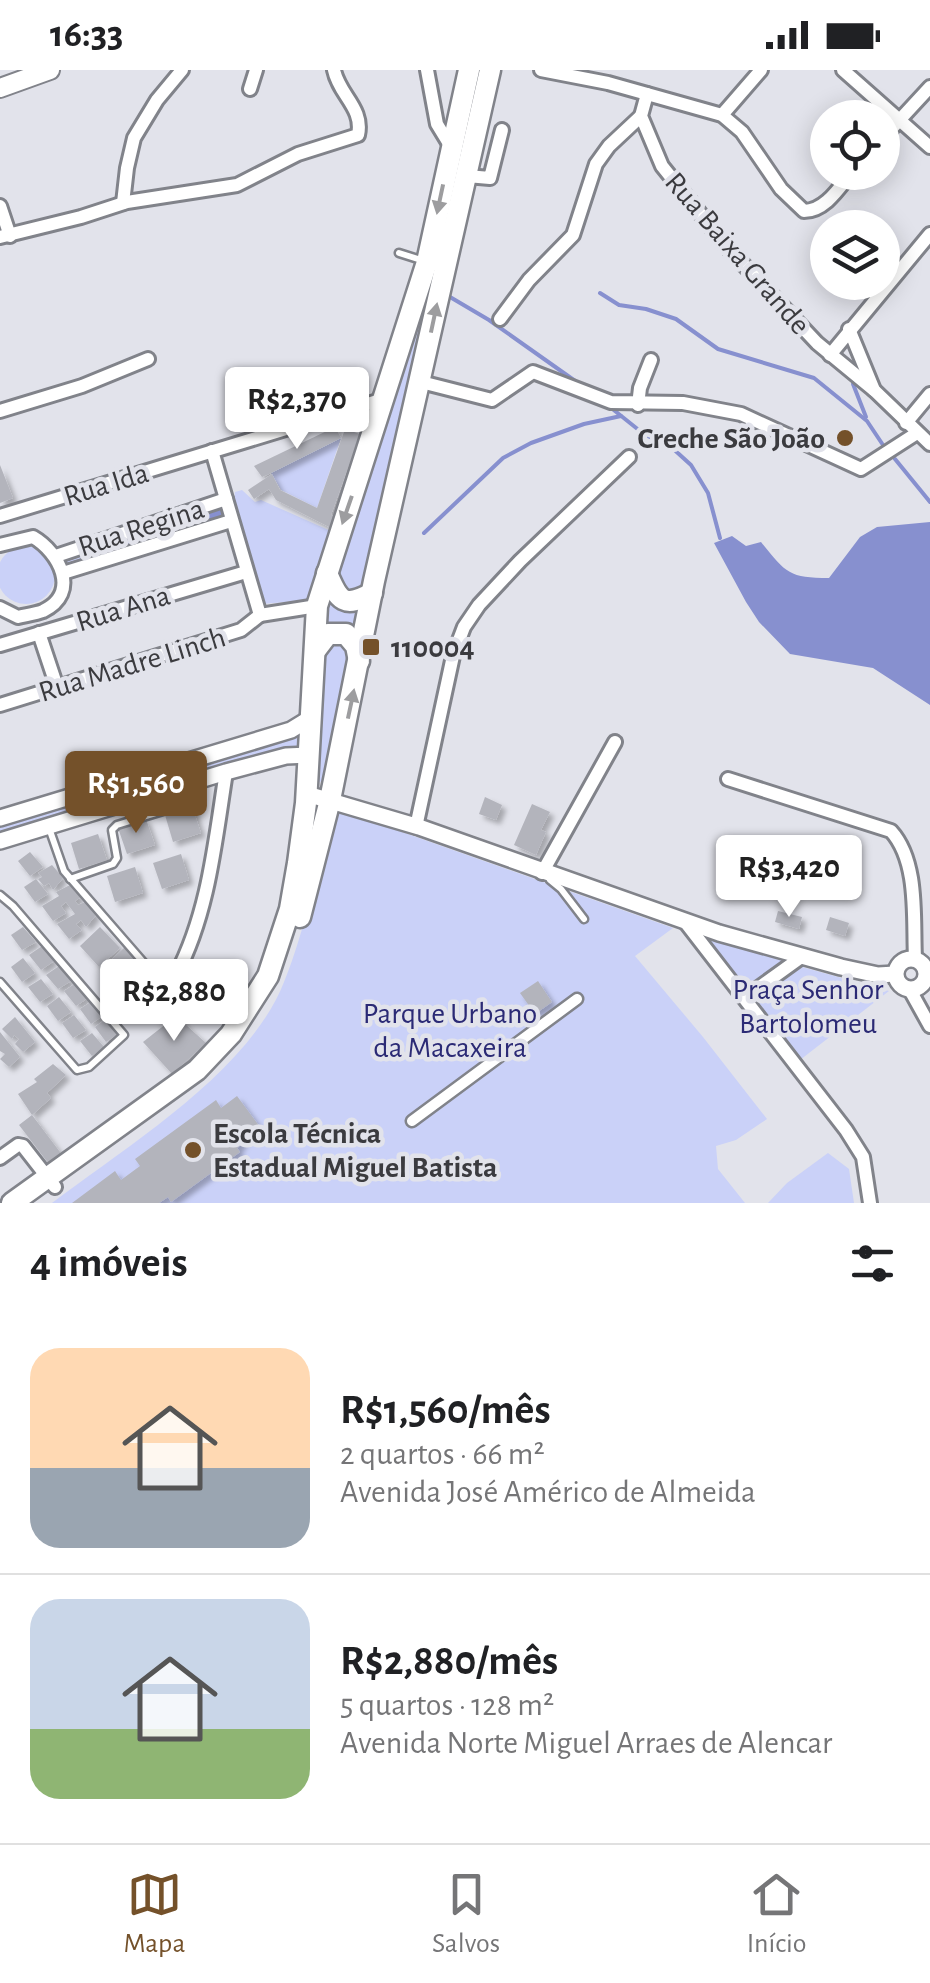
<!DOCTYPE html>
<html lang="pt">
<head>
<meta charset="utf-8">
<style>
	body { margin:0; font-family:"Alegreya Sans",sans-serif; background:#f2f2f2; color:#202124; height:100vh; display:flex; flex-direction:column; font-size:38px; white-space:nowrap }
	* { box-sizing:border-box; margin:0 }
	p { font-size:32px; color:#757577 }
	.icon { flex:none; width:55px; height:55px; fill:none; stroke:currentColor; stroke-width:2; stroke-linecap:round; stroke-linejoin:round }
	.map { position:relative; height:1133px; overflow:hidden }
	.drawer { display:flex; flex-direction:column; background:#fff; flex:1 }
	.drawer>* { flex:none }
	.tools { position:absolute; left:810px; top:30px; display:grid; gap:20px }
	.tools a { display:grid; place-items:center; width:90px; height:90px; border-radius:50%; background:#fff; box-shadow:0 5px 25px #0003; font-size:50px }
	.price { position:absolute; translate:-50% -85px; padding:0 22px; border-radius:10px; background:#fff; color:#222; font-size:32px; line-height:65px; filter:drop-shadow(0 2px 5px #0008) }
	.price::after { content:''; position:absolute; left:50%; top:60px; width:30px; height:22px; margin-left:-15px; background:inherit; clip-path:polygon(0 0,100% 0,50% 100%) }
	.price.active { background:#74512a; color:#fff }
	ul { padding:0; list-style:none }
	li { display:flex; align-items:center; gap:30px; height:250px; padding:0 30px }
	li+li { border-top:2px solid #e0e0e0 }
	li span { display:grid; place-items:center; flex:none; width:280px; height:200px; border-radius:30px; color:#555 }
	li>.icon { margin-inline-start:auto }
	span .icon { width:120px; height:120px; fill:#fffc; stroke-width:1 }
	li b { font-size:42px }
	h2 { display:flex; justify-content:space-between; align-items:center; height:120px; padding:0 30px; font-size:42px }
	.status { display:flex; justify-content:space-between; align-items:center; height:70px; padding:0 50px; background:#fff; direction:ltr }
	.status svg { height:28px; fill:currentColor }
	.menu { display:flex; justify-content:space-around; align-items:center; height:140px; border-top:2px solid #e0e0e0; background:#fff; font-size:28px; color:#757577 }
	.menu a { display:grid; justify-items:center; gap:5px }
	.menu .active { color:#74512a }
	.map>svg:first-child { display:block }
</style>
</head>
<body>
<div class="status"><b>16:33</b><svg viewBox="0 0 49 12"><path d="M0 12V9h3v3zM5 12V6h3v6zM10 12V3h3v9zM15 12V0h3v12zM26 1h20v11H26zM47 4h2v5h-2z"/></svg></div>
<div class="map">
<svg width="930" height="1133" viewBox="0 0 930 1133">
	<defs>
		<filter id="shadow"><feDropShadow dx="4.5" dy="4.5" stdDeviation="2.5" flood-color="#0004"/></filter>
	</defs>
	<rect width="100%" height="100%" fill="#e2e3eb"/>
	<g fill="#cad1f8">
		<path d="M430 205 437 214 330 708 317 713 313 707 324 535Z"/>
		<path d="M341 368 317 438 281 420 271 403Z"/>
		<path d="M242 420 255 432 261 430 333 462 309 530 262 534 233 440 235 422Z"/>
		<path d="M225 431 228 445 62 501 57 486Z"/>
		<circle cx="26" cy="505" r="29"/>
		<path d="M297 662 300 664 299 675 0 766V752Z"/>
		<path d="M340 740 673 858 635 886 703 967 767 1049 736 1070 716 1076 718 1099 745 1133H52C127 1076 249 1002 284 912 306 859 316 797 334 742Z"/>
		<path d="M694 855 795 886 745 923Z"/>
		<path d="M802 897 889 921 800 990 760 938 758 929Z"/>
		<path d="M828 1083 849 1099 854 1133H768L787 1113Z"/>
	</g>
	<path fill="#8790cf" d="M930 452V635L873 598 790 584 759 552 746 532 714 473 732 466 746 476 761 472C786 503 789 508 829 508L860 467 877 457Z"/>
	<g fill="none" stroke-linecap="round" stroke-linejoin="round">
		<g stroke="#8790cf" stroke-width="4">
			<path d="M600 223 619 235 646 239 676 249 718 279 814 308 867 351 883 375"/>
			<path d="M450 227 489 250 578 313"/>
			<path d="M853 314 866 347"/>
			<path d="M610 337 645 365 669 375 691 395 708 423 720 468"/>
			<path d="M895 389 930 432"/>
			<path d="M424 463 503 388 531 373 584 354 621 346"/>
		</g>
		<g stroke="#8790cf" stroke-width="11">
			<path d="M467 57 479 0"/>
			<path d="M131 467 217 442"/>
		</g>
	</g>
	<g fill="#b3b4bc" filter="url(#shadow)">
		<path d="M335 357 341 368 271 403 262 407 254 396Z"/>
		<path d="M345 359 360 364 331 445 336 447 331 458 276 430 269 419 254 429 248 420 272 404 280 420 317 438Z"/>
		<path d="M0 395 13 428 0 433Z"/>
		<path d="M485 727 502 735 496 750 479 744Z"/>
		<path d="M532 734 550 742 541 760 546 762 536 785 514 775Z"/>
		<path d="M192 736 201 763 173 772 165 745Z"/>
		<path d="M146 749 155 775 127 784 118 758Z"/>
		<path d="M98 764 107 790 79 799 71 773Z"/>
		<path d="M30 782 43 797 30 806 18 791Z"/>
		<path d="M181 784 189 810 162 819 153 793Z"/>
		<path d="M52 795 63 808 53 820 49 813 44 816 38 809 42 807 38 803Z"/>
		<path d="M135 797 143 823 115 832 107 806Z"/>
		<path d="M36 809 48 824 35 832 24 817Z"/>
		<path d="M70 815 81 827 75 831 78 835 85 832 96 845 86 857 81 850 76 854 82 860 69 869 57 854 75 844 66 832 61 836 66 843 53 851 42 836 59 826 56 822Z"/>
		<path d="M778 841 802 847 799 859 775 852Z"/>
		<path d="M830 847 849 853 845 866 826 860Z"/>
		<path d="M23 857 36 872 22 880 11 865Z"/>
		<path d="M100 857 120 878 99 897 80 876Z"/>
		<path d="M42 876 54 891 41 900 29 885Z"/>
		<path d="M126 876 146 898 126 917 106 895Z"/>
		<path d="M23 888 35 903 22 912 11 897Z"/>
		<path d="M59 896 71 911 58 919 46 905Z"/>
		<path d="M142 904 162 925 142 944 122 923Z"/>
		<path d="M41 909 53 924 40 932 28 917Z"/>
		<path d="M538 911 552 932 535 944 520 923Z"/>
		<path d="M76 913 88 928 76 936 64 921Z"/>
		<path d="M59 927 71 942 58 951 47 936Z"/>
		<path d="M92 931 104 945 91 954 80 939Z"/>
		<path d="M74 945 86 960 73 968 62 953Z"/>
		<path d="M176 946 206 973 172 1004 143 972Z"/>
		<path d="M15 947 35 972 23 982 15 974 19 969 14 965 12 969 2 959Z"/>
		<path d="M107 948 119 963 106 972 95 957Z"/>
		<path d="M0 962 20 987 9 997 0 989 5 984 0 981Z"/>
		<path d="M92 963 104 977 92 986 80 971Z"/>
		<path d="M53 994 66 1005 47 1023 51 1028 32 1045 63 1086 49 1094 19 1055 32 1045 18 1024 37 1012 34 1009Z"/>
		<path d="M237 1026 260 1057 241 1071 243 1073 237 1078 240 1082 171 1132 168 1127 159 1133H72L115 1101 121 1110 140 1096 135 1089 216 1030 221 1038Z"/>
	</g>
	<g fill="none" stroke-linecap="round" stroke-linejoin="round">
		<defs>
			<g id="service">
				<path d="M399 183 421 190"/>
				<path d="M49 758 64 801 164 916"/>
				<path d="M70 809 113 794 117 788 112 760 117 755 196 731"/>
				<path d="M550 810 561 819 584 849"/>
				<path d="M0 825 13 836 124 965 89 997 77 1000 0 912"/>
			</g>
			<path id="pedestrian" d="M412 1051 577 929"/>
			<g id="minor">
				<path d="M427 0 437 54 451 77"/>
				<path d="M541 0 608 13 722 45 742 62 781 119 804 141C825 141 839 118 852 102"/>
				<path d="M843 0 930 77"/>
				<path d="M250 19 256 0"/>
				<path d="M647 24 641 46 662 96 727 177 817 273 874 320"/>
				<path d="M722 45 761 0"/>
				<path d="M882 69 930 17"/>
				<path d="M467 106 490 108 502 60"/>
				<path d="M123 133 127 98 134 68 157 30 182 0"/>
				<path d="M0 136 10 166"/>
				<path d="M0 167 81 147 127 132 237 115 298 84 358 65C364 38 339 25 334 0"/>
				<path d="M500 249 529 210 573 165 596 94 609 76 641 46"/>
				<path d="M849 259 874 320 930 374"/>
				<path d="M830 285 930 164"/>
				<path d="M421 312 492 330 533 302 611 332 683 333 741 344 861 399 917 363"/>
				<path d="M638 335 640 318 651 290"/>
				<path d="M0 341 82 316 148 289"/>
				<path d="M906 353 930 324"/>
				<path d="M212 381 260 545"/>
				<path d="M0 446 384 329"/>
				<path d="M0 475 33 467C59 482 81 523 43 541 35 544 26 545 18 547L0 538"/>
				<path d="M56 486 226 429"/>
				<path d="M63 503 231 451"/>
				<path d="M260 545 317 536"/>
				<path d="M39 563 57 617"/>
				<path d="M0 575 246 502"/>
				<path d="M0 635 241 560 260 545"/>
				<path d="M728 709 891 761C919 792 913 849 915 888"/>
				<path d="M416 757 453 586 464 557 479 535 520 491 629 387"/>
				<path d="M542 803 615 672"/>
				<path d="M686 853 846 1060 863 1087 870 1133"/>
				<path d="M176 905C209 842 215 771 226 702"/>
				<path d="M910 920 930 956"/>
				<path d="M746 927 800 888"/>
				<path d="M0 1088 18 1075 23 1076 55 1117"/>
			</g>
			<g id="tertiary">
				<path d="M307 724 419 757 719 863 841 897 878 905 895 904"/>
				<path d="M0 748 291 660 309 649"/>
				<path d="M0 771 226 702 286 686 309 685"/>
				<circle cx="911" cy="904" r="15"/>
			</g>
			<path id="secondary" d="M0 18 50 0"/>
			<g id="primary">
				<path d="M327 503C339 532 344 538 372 523"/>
				<path d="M315 581 328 564H346L356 576 359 591"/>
				<path d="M300 847 330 730 374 511 490 0"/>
				<path d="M12 1133 197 1000 231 964 268 906 290 839 298 793 306 733 317 536 427 192 469 0"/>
			</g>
		</defs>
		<use href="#service" stroke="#81838a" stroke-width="11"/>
		<use href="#pedestrian" stroke="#81838a" stroke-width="15"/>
		<use href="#minor" stroke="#81838a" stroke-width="18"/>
		<use href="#tertiary" stroke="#81838a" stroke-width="20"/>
		<use href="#secondary" stroke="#81838a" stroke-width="22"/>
		<use href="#primary" stroke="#81838a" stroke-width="25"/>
		<use href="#service" stroke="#fff" stroke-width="6"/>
		<use href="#pedestrian" stroke="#fff" stroke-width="10"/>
		<use href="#minor" stroke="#fff" stroke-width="12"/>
		<use href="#tertiary" stroke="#fff" stroke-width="15"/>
		<use href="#secondary" stroke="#fff" stroke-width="18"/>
		<use href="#primary" stroke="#fff" stroke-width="20"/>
	</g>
	<defs><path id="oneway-solid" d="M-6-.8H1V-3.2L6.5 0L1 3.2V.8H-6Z" transform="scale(2.5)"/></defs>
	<g fill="#9d9d9f">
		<use href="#oneway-solid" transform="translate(440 129) rotate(102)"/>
		<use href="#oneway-solid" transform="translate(434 248) rotate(-78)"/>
		<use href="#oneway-solid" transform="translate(347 440) rotate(109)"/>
		<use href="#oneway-solid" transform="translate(351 634) rotate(-78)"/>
	</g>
	<g fill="#74512a" stroke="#e2e3eb" stroke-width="4">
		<circle cx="845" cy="368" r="10"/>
		<rect x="361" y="567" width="20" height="20" rx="5"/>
		<circle cx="193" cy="1080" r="10"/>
	</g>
	<g text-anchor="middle" stroke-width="9" stroke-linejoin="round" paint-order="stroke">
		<g font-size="30" fill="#3b3b3f" stroke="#e2e3eb">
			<text transform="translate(738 183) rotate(49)" y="10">Rua Baixa Grande</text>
			<text transform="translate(106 414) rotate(-17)" y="10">Rua Ida</text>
			<text transform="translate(141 457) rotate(-18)" y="10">Rua Regina</text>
			<text transform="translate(123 538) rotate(-17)" y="10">Rua Ana</text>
			<text transform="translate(132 594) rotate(-17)" y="10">Rua Madre Linch</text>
		</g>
		<g font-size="30" font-weight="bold" fill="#3b3b3f" stroke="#e2e3eb" text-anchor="start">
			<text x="825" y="378" text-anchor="end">Creche São João</text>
			<text x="391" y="587">110004</text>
			<text x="213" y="1073">Escola Técnica<tspan x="213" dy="34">Estadual Miguel Batista</tspan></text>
		</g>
		<g font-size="30" fill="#2b2a75" stroke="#e2e3eb">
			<text x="808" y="929">Praça Senhor<tspan x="808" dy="34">Bartolomeu</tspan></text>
			<text x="450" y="953">Parque Urbano<tspan x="450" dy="34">da Macaxeira</tspan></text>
		</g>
	</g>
</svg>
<div class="tools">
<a><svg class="icon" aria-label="locate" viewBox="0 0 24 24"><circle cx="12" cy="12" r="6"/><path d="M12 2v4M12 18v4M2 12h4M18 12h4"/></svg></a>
<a><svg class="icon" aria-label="layers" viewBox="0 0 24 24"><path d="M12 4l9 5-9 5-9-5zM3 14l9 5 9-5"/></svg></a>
</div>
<b class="price" style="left:297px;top:382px">R$2,370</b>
<b class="price active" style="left:136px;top:766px">R$1,560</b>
<b class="price" style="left:789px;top:850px">R$3,420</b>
<b class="price" style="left:174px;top:974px">R$2,880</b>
</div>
<section class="drawer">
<h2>4 imóveis<svg class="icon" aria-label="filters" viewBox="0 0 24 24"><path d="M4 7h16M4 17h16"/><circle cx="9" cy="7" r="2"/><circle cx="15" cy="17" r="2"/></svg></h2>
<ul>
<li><span style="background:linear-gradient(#ffd9b3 60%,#9aa5b1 0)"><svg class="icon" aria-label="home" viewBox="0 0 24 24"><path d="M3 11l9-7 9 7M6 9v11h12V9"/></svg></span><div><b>R$1,560/mês</b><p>2 quartos · 66 m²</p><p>Avenida José Américo de Almeida</p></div></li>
<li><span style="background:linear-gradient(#c9d6e8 65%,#8fb573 0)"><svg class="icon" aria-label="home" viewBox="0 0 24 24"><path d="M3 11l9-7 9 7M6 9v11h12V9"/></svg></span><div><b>R$2,880/mês</b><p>5 quartos · 128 m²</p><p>Avenida Norte Miguel Arraes de Alencar</p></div></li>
</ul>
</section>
<nav class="menu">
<a class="active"><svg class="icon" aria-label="map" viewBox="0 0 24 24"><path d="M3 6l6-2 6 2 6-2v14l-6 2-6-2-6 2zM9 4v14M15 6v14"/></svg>Mapa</a>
<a><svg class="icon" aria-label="saved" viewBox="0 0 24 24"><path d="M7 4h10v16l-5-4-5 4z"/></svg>Salvos</a>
<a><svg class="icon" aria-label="home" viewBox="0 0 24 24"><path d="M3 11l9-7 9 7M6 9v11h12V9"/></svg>Início</a>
</nav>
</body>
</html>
